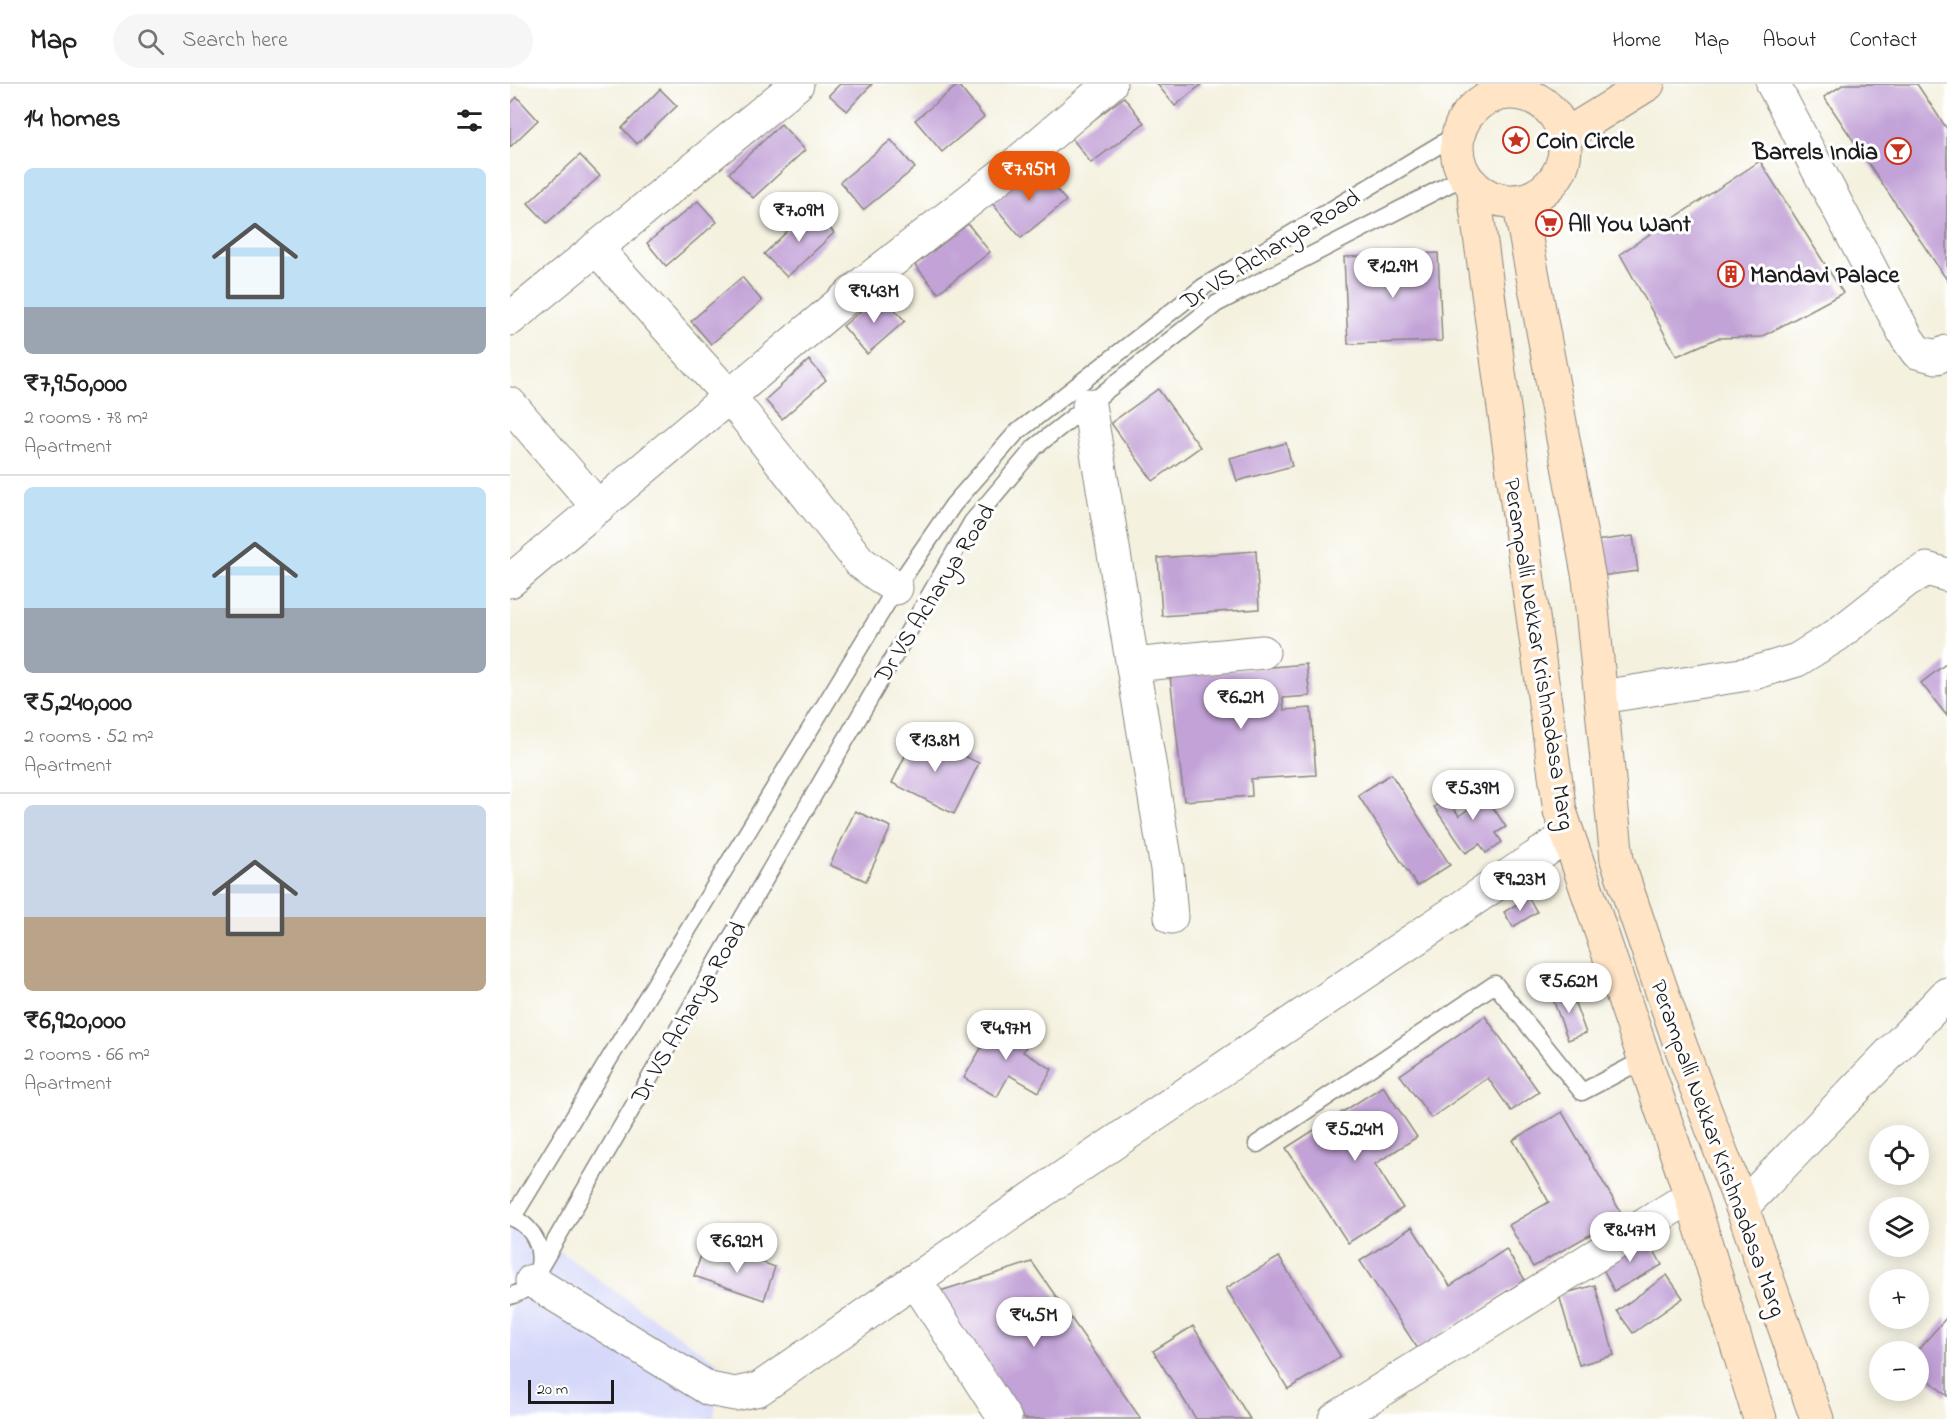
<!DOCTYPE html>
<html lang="en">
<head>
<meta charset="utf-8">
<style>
	body { margin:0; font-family:"Indie Flower",sans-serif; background:#f6f6f6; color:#222; height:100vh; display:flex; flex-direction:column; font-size:22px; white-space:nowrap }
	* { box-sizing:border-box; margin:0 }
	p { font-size:20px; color:#767676 }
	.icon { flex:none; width:33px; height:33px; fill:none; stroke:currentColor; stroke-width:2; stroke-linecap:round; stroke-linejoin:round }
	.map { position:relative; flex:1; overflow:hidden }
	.panel { display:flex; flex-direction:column; background:#fff; width:510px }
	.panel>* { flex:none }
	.fabs { position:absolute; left:1359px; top:1041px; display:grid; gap:12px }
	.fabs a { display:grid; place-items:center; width:60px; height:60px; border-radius:50%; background:#fff; box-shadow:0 3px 15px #0003; font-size:30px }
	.scale { position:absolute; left:18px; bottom:15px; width:86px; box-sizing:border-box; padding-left:6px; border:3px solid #1c1c1c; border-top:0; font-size:16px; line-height:21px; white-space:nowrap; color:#1c1c1c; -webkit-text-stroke:4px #fff; paint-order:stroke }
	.price { position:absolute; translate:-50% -51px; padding:0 14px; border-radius:21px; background:#fff; color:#222; font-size:20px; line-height:39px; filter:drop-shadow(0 2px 3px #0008) }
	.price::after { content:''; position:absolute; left:50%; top:36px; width:18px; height:14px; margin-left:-9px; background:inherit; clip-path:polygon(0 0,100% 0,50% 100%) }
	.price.current { background:#ea580c; color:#fff }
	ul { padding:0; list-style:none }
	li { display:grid; align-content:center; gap:12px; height:318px; padding:0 24px }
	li+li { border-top:2px solid #e0e0e0 }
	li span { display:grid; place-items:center; height:186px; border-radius:9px; color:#555 }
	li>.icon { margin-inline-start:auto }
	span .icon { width:108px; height:108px; fill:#fffc; stroke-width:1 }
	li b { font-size:26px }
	h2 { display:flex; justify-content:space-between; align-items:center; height:72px; padding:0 24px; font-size:26px }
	header { display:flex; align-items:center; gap:36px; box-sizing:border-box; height:84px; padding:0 30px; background:#fff; border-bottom:2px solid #e0e0e0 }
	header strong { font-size:28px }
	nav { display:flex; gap:33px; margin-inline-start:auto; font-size:21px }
	.search { width:420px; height:54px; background:#f6f6f6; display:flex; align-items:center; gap:15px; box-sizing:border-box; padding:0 21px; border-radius:33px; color:#767676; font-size:22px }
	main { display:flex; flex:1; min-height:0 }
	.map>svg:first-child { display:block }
</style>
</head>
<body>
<header>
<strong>Map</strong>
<div class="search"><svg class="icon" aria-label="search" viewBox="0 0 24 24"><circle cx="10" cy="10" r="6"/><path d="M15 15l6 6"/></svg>Search here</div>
<nav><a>Home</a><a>Map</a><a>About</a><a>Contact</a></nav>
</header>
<main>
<section class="panel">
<h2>14 homes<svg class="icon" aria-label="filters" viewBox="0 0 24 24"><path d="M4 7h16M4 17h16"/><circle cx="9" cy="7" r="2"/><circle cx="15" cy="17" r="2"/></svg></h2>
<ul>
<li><span style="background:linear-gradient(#bfe0f5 75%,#9aa5b1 0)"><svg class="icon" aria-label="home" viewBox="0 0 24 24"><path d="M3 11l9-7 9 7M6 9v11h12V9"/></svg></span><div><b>₹7,950,000</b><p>2 rooms · 78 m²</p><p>Apartment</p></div></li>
<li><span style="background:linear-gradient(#bfe0f5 65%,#9aa5b1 0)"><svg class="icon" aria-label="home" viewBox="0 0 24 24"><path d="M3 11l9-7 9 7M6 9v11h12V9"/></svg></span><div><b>₹5,240,000</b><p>2 rooms · 52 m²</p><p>Apartment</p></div></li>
<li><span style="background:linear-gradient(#c9d6e8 60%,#b9a48a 0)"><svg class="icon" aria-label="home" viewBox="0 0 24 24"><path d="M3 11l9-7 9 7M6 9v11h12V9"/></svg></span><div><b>₹6,920,000</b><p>2 rooms · 66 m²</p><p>Apartment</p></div></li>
</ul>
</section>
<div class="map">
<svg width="1437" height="1335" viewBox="0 0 1437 1335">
	<rect width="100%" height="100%" fill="#fff"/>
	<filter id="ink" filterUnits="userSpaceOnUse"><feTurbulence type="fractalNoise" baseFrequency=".0167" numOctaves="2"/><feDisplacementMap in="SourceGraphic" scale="12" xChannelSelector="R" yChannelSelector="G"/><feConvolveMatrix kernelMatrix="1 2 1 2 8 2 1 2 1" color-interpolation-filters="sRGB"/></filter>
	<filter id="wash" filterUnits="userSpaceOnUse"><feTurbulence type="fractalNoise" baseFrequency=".008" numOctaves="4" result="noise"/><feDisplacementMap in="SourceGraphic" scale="24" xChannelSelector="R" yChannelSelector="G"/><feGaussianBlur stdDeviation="1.35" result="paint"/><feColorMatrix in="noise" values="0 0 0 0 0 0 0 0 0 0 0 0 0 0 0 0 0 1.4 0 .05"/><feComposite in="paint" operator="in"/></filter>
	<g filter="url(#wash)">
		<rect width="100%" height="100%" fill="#f4f1df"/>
		<path fill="#d5d8f9" d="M0 1130 95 1200 210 1280 204 1335H0Z"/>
		<g id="blocks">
			<g fill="#c2a2d7">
				<path d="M330 0H362L337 27 319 11Z"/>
				<path d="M647 0H692L665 22Z"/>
				<path d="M1334 0H1407L1437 45V196L1314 13Z"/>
				<path d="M448 1 474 33 432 68 405 36Z"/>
				<path d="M150 5 167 22 127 60 112 44Z"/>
				<path d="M7 13 28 36 0 63V20Z"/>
				<path d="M614 13 634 39 581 79 561 53Z"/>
				<path d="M271 40 295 66 243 114 219 89Z"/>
				<path d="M381 56 405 84 353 126 330 98Z"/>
				<path d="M70 71 90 92 37 139 18 119Z"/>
				<path d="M1250 77 1333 209 1251 253 1208 254 1167 272 1110 170Z"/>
				<path d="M528 82 556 117 511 154 482 119Z"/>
				<path d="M188 117 207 138 156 182 137 159Z"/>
				<path d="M301 124 324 149 277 193 254 170Z"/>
				<path d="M458 140 480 168 428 209 405 181Z"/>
				<path d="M928 169 932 257 838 260 834 173Z"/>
				<path d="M232 193 252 217 201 260 181 237Z"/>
				<path d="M371 210 395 237 357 270 333 242Z"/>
				<path d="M299 276 316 296 272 335 255 316Z"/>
				<path d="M648 305 690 363 643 397 601 339Z"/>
				<path d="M776 359 782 382 727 397 720 374Z"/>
				<path d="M1123 452 1128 487 1090 492 1085 457Z"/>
				<path d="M746 467 749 525 652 532 648 474Z"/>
				<path d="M1437 579V632L1411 599Z"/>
				<path d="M796 580 800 612 773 614 774 626 801 624 806 691 741 695 742 712 674 717 660 592Z"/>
				<path d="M406 649 469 679 444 730 382 699Z"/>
				<path d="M881 690 940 781 907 802 848 711Z"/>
				<path d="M965 696 996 743 986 749 992 758 976 769 970 760 956 769 924 723 937 714 949 732 965 720 953 703Z"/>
				<path d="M345 727 381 743 356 797 320 781Z"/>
				<path d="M1018 813 1027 828 1003 843 994 828Z"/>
				<path d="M1059 903 1076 949 1058 956 1041 910Z"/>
				<path d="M490 931 500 937 498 941 510 948 512 944 523 950 513 968 542 985 529 1008 499 991 487 1013 454 994Z"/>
				<path d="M975 932 1029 1008 1001 1027 978 994 921 1034 890 991Z"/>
				<path d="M873 1002 907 1053 865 1080 893 1124 838 1159 776 1064Z"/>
				<path d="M1052 1028 1113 1132 1023 1183 999 1141 1039 1118 1003 1056Z"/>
				<path d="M902 1143 940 1202 996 1165 1015 1196 908 1265 850 1177Z"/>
				<path d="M1136 1152 1152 1181 1104 1207 1089 1177Z"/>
				<path d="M215 1165 265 1183 254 1216 184 1192 191 1171 210 1178Z"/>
				<path d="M769 1173 831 1273 778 1305 716 1204Z"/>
				<path d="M522 1178 631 1335H514L424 1209Z"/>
				<path d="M1157 1191 1173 1214 1123 1249 1107 1227Z"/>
				<path d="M1085 1201 1104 1271 1069 1281 1049 1211Z"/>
				<path d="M1437 1233V1312L1408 1286V1268H1406Z"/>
				<path d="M683 1242 740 1335H686L643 1267Z"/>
			</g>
		</g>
	</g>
	<g filter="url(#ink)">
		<use href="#blocks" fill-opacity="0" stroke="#88867e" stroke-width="1.5"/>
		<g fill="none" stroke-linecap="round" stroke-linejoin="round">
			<defs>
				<g id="lane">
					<path d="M747 1060 985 900 1072 1008 1133 976"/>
					<path d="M0 1133C38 1146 41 1201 0 1212"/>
					<path d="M3 1133 386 504 443 421 506 349 693 203 949 49"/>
					<path d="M22 1197 462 438 525 363 706 220 955 92"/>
				</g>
				<g id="street">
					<path d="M1263 0 1397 254 1407 268 1427 273 1437 268"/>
					<path d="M86 164 219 312 350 478 386 504"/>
					<path d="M0 235 287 0"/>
					<path d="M0 320 88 423"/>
					<path d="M579 321 657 785 661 833"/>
					<path d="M0 497 354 199 501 84 600 0"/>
					<path d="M623 581 753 568"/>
					<path d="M1091 613 1244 589 1287 576 1327 551 1397 496 1417 485 1437 491"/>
					<path d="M1232 1123 1437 910"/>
					<path d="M405 1196 495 1335"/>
					<path d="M22 1197 199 1305 225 1310 249 1305 543 1100 1057 752"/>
					<path d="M825 1335 1181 1112"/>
				</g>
				<g id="secondary">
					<circle cx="1001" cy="63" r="54"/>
					<path d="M1054 52 1138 0"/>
					<path d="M963 101 1050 727 1181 1112 1250 1335"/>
					<path d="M1009 117 1079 495 1107 776 1171 963 1232 1123 1307 1335"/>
				</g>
			</defs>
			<use href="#lane" stroke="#88867e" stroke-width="19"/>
			<use href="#street" stroke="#88867e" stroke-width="35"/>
			<use href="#secondary" stroke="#88867e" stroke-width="35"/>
			<use href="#lane" stroke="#fff" stroke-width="16"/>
			<use href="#street" stroke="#fff" stroke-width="33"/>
			<use href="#secondary" stroke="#ffe4c6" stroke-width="33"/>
		</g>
	</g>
	<defs>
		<symbol id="sight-ring" viewBox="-11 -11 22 22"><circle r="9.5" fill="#fff" stroke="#c8321e" stroke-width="1.5"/><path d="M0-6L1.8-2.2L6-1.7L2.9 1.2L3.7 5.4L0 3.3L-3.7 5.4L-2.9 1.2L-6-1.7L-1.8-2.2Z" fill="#c8321e"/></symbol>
		<symbol id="bar-ring" viewBox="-11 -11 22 22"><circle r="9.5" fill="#fff" stroke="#c8321e" stroke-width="1.5"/><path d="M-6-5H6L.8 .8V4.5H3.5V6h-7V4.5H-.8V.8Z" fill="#c8321e"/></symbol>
		<symbol id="supermarket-ring" viewBox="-11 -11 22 22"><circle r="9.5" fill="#fff" stroke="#c8321e" stroke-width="1.5"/><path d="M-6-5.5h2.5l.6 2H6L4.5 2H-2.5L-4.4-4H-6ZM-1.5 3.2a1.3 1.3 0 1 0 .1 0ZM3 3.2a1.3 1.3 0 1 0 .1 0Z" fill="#c8321e"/></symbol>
		<symbol id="building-ring" viewBox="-11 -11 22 22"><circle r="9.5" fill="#fff" stroke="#c8321e" stroke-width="1.5"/><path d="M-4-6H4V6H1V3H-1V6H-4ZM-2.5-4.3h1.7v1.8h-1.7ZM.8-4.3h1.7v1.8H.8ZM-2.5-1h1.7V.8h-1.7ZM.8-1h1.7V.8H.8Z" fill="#c8321e"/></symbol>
	</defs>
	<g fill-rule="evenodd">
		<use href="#sight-ring" x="991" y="41" width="30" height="30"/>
		<use href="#bar-ring" x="1373" y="52" width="30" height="30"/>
		<use href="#supermarket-ring" x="1024" y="124" width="30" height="30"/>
		<use href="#building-ring" x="1206" y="175" width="30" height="30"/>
	</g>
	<g text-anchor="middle" stroke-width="6" stroke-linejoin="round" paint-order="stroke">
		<g font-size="24" font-weight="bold" fill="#1c1c1c" stroke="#fff" text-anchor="start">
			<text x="1026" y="64">Coin Circle</text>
			<text x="1368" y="75" text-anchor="end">Barrels India</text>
			<text x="1058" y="147">All You Want</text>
			<text x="1240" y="198">Mandavi Palace</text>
		</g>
		<g font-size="24" fill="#1c1c1c" stroke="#fff">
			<text transform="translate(760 165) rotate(-32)" y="8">Dr VS Acharya Road</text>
			<text transform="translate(424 509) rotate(-58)" y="8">Dr VS Acharya Road</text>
			<text transform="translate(1030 570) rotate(81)" y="8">Perampalli Nekkar Krishnadasa Marg</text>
			<text transform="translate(178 928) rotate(-60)" y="8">Dr VS Acharya Road</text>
			<text transform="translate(1209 1064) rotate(70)" y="8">Perampalli Nekkar Krishnadasa Marg</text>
		</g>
	</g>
</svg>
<div class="fabs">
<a><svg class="icon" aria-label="locate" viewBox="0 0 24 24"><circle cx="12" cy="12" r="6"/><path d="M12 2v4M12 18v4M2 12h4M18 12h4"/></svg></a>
<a><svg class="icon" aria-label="layers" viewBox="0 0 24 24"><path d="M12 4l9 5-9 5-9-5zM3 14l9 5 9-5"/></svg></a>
<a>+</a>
<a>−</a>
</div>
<div class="scale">20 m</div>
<b class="price current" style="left:519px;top:118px">₹7.95M</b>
<b class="price" style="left:289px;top:159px">₹7.09M</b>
<b class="price" style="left:883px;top:215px">₹12.9M</b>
<b class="price" style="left:364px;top:240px">₹9.43M</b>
<b class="price" style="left:731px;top:646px">₹6.2M</b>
<b class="price" style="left:425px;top:689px">₹13.8M</b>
<b class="price" style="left:963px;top:737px">₹5.39M</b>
<b class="price" style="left:1010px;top:828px">₹9.23M</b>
<b class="price" style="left:1059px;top:930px">₹5.62M</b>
<b class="price" style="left:496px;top:977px">₹4.97M</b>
<b class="price" style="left:845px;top:1078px">₹5.24M</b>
<b class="price" style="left:1120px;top:1179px">₹8.47M</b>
<b class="price" style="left:227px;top:1190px">₹6.92M</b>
<b class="price" style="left:524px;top:1264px">₹4.5M</b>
</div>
</main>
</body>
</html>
